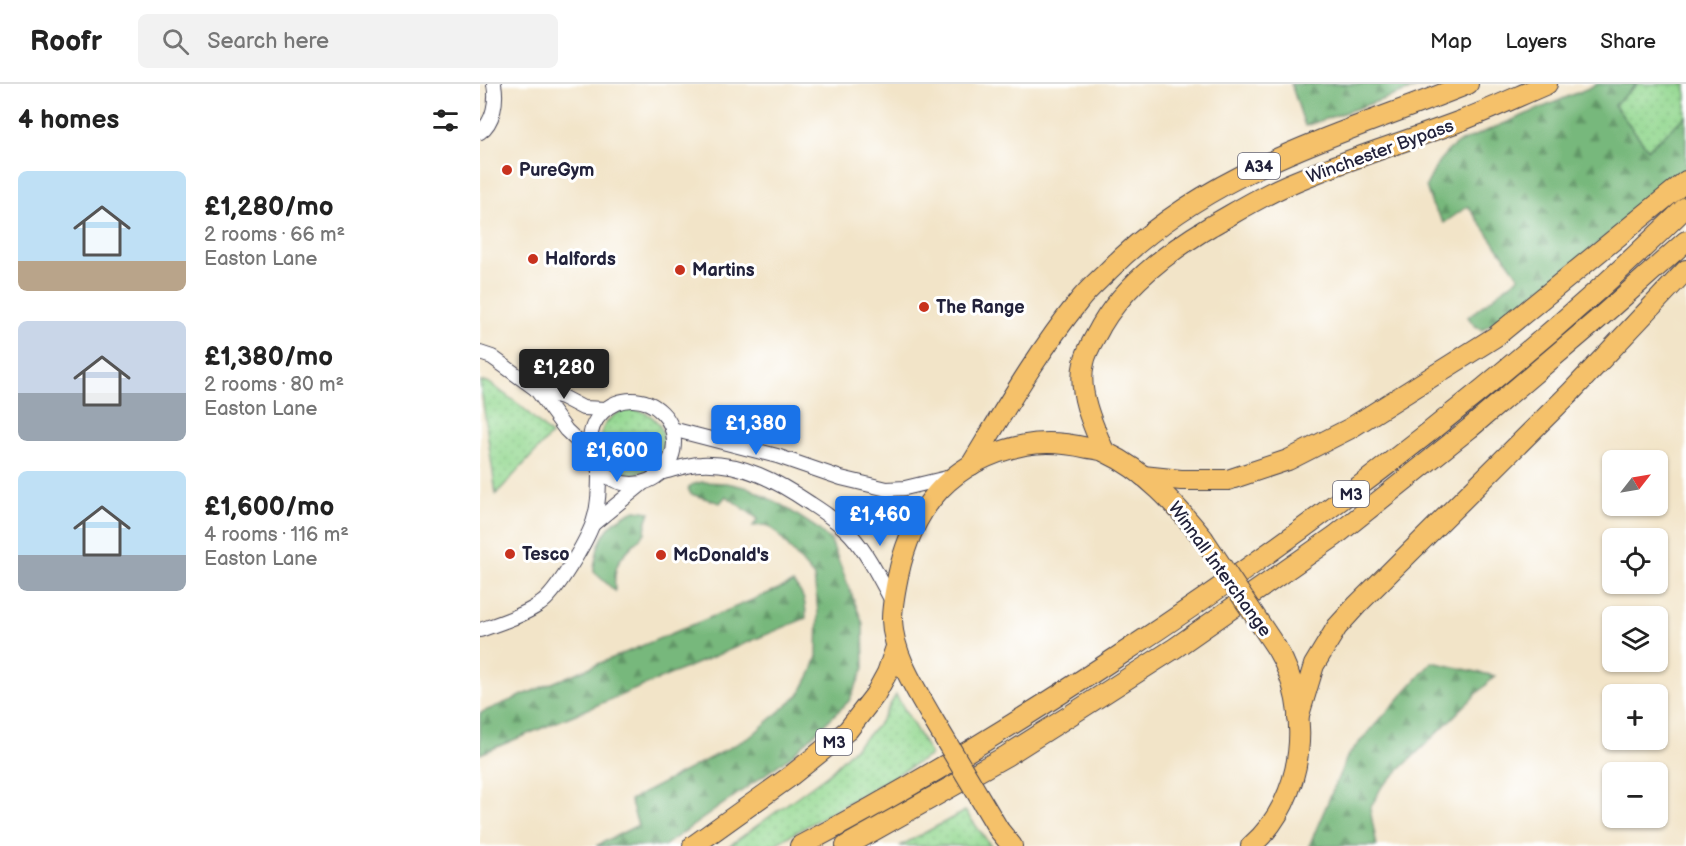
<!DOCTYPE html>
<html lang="en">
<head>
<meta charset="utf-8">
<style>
	body { margin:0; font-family:"Balsamiq Sans",sans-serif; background:#f2f2f2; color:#222; height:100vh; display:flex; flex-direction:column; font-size:22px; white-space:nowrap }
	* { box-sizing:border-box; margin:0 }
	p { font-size:20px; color:#767676 }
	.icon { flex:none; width:33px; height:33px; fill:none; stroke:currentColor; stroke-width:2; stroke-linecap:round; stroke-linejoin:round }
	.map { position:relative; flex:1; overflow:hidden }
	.sheet { display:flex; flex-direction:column; background:#fff; width:480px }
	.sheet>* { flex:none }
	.needle { width:39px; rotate:59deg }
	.fabs { position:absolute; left:1122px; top:366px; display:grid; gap:12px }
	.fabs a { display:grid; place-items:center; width:66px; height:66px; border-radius:9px; background:#fff; box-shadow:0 2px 4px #0004; font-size:30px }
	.price { position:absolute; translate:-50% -51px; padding:0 14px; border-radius:6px; background:#1a73e8; color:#fff; font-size:20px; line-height:39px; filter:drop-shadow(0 2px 3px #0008) }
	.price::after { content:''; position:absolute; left:50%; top:36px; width:18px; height:14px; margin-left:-9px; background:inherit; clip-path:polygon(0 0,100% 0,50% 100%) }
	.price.active { background:#222; color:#fff }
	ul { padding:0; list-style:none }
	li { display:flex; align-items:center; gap:18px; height:150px; padding:0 18px }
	li span { display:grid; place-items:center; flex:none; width:168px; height:120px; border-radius:9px; color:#555 }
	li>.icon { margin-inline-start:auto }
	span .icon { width:72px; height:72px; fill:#fffc; stroke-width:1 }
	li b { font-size:26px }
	h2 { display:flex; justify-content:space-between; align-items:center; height:72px; padding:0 18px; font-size:26px }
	header { display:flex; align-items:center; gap:36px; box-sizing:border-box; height:84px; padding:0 30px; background:#fff; border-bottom:2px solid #e0e0e0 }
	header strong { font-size:28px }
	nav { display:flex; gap:33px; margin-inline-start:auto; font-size:21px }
	.search { width:420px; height:54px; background:#f2f2f2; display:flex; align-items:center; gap:15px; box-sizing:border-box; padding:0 21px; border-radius:9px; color:#767676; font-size:22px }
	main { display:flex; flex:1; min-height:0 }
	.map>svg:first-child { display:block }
</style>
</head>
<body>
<header>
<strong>Roofr</strong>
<div class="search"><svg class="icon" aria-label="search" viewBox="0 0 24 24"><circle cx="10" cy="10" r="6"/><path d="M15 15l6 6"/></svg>Search here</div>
<nav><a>Map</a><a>Layers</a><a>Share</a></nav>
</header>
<main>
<section class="sheet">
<h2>4 homes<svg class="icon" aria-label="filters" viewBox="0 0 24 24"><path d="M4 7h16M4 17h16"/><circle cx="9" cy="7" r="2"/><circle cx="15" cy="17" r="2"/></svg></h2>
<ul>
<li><span style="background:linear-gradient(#bfe0f5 75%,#b9a48a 0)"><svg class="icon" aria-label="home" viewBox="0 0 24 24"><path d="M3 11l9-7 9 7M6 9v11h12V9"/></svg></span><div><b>£1,280/mo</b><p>2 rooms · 66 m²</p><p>Easton Lane</p></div></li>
<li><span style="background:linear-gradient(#c9d6e8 60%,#9aa5b1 0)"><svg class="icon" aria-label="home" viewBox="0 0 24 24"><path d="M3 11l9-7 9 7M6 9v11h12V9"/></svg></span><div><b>£1,380/mo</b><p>2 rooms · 80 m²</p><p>Easton Lane</p></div></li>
<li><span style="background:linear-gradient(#bfe0f5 70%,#9aa5b1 0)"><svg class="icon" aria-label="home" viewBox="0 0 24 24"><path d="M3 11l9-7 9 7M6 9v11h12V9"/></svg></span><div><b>£1,600/mo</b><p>4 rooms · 116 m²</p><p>Easton Lane</p></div></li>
</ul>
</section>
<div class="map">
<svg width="1206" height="762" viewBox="0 0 1206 762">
	<defs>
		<pattern id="grass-dots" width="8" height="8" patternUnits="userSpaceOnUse" patternTransform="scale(1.5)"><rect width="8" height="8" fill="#94d891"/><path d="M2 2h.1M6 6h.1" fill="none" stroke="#7fb97e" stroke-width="1.8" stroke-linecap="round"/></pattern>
		<pattern id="forest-firs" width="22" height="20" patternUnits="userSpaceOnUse" patternTransform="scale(1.5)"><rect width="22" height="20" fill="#77b87b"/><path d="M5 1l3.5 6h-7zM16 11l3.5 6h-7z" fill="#619566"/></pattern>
	</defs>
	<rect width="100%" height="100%" fill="#fff"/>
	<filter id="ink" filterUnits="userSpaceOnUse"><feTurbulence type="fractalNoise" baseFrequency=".0167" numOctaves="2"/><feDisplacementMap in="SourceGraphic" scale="12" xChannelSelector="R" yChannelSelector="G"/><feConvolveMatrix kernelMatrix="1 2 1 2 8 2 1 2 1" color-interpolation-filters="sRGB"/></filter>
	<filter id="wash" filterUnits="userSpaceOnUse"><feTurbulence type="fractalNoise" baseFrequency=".008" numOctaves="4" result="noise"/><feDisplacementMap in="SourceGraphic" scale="24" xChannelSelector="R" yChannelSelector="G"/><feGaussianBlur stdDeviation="1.35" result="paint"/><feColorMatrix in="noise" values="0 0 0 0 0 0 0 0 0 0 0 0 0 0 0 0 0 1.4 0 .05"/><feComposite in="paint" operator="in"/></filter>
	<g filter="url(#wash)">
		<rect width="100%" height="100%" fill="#f2e4c8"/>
		<g fill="url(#grass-dots)" stroke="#5b7d66" stroke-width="1.5">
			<path d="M1157 0H1206V32L1168 65 1134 21Z"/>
			<path d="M0 298H8L41 322 71 351 16 410Z"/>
			<circle cx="152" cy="358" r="32"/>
			<path d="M416 611 451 671 292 762H249L347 691 398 641Z"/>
			<path d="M485 727 511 762H420Z"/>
		</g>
		<g fill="url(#forest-firs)" stroke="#4c6d5b" stroke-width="1.5">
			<path d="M811 0H948L825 42Z"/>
			<path d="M1118 0H1157L1134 21 1168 65 1206 32V89L1057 208 1002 246 994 241 988 233 1039 193 988 122 964 139 952 121 946 102 959 77 969 66 978 59Z"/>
			<path d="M222 398 247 399 269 404 303 422 337 444 351 457 383 540 384 584 369 617 311 672 184 762H116L158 741 150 716 270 653 320 610 332 587 337 572 338 528 334 493 296 448 286 441 273 442 278 435 246 412 240 419 211 410 208 405 211 401Z"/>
			<path d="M155 426 170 428 166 439 165 449C144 471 132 475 135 507L114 488C113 481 116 476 117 468 121 448 136 434 155 426Z"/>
			<path d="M313 499C324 510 326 519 326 534L0 670V629Z"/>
			<path d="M952 578 1015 592 901 704 890 725 897 762H829L868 671Z"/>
		</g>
	</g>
	<g filter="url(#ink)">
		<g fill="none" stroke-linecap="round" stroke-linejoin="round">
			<defs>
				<g id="minor">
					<path d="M0 48C14 38 17 16 14 0"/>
					<path d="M0 269 12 273 56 305 82 313 103 324 126 325"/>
					<path d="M56 305 86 346 112 371"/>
					<circle cx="152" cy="358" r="42"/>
					<path d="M192 345 297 372 361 394 407 405 425 404 471 393"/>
					<path d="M180 389C193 386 208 380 221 380 262 378 297 397 331 420 345 429 360 439 371 451 388 470 400 495 412 517"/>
					<path d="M113 440 163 399"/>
					<path d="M0 546C20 539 42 532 60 520 76 510 106 458 113 439 119 422 119 403 119 384"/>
				</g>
				<g id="highway">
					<path d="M624 367C613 342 597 307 604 279 606 266 615 254 621 242 646 199 689 167 731 142 756 128 781 112 807 101 864 76 925 58 983 36 1011 25 1039 12 1067 0"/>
					<path d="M491 381C525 325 558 268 599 217 607 206 618 197 628 187 728 85 859 52 988 0"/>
					<path d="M663 392 701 396H748L808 376 869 345 1015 253 1206 97"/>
					<path d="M451 632C435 604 413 570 412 536 412 521 415 507 418 492 433 421 472 376 545 361 567 357 586 359 608 364 613 365 620 365 625 368 666 387 695 420 723 454"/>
					<path d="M818 634 834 581 857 543 877 521 1091 308 1206 186"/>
					<path d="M519 746 532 762"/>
					<path d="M213 762 308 694 368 646 395 611 407 589 416 563"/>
					<path d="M320 762C430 705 534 641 637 573 806 462 967 341 1118 206 1148 179 1177 151 1206 123"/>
					<path d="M366 762 526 672 586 634 695 564 855 452 990 344 1117 236 1206 157"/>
					<path d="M771 762C826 714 833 626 797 565"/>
				</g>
			</defs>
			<use href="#minor" stroke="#413f50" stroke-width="16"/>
			<use href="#highway" stroke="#413f50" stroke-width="22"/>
			<use href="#minor" stroke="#fff" stroke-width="14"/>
			<use href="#highway" stroke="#f5c16b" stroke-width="20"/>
			<defs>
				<g id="highway-bridge">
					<path d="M723 454 797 565"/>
					<path d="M451 632 519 746"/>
				</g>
			</defs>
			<use href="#highway-bridge" stroke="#413f50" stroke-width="22" stroke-linecap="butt"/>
			<use href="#highway-bridge" stroke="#f5c16b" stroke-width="20"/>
		</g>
	</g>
	<g fill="#c8321e" stroke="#fff" stroke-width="2">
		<circle cx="27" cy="86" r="6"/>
		<circle cx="53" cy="175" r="6"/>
		<circle cx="200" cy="186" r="6"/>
		<circle cx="444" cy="223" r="6"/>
		<circle cx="30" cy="470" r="6"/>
		<circle cx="181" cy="471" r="6"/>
	</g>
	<g text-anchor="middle" stroke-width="6" stroke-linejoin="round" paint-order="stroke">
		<g fill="#fff" stroke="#646476" stroke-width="1.5">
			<rect x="758" y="69" width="42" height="26" rx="4.5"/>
			<rect x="853" y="397" width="36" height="26" rx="4.5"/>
			<rect x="336" y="645" width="36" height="26" rx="4.5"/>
		</g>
		<g font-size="16" font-weight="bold" fill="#22223b">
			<text x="779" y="88">A34</text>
			<text x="871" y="416">M3</text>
			<text x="354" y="664">M3</text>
		</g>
		<g font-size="18" fill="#22223b" stroke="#fff">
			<text transform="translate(900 67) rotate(-20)" y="6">Winchester Bypass</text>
			<text transform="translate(740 485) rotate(54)" y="6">Winnall Interchange</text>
		</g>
		<g font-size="18" font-weight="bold" fill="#22223b" stroke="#fff" text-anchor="start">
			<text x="39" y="92">PureGym</text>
			<text x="65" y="181">Halfords</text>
			<text x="212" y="192">Martins</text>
			<text x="456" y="229">The Range</text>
			<text x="42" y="476">Tesco</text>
			<text x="193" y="477">McDonald's</text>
		</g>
	</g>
</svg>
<div class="fabs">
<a><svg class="needle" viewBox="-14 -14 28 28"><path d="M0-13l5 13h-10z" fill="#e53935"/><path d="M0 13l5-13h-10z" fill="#767676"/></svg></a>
<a><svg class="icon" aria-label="locate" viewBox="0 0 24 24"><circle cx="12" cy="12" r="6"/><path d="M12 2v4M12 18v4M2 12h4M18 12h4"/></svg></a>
<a><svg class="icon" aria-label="layers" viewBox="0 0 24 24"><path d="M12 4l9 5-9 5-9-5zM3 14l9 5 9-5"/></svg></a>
<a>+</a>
<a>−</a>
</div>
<b class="price active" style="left:84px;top:316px">£1,280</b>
<b class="price" style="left:276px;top:372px">£1,380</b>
<b class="price" style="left:137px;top:399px">£1,600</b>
<b class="price" style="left:400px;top:463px">£1,460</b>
</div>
</main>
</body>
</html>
